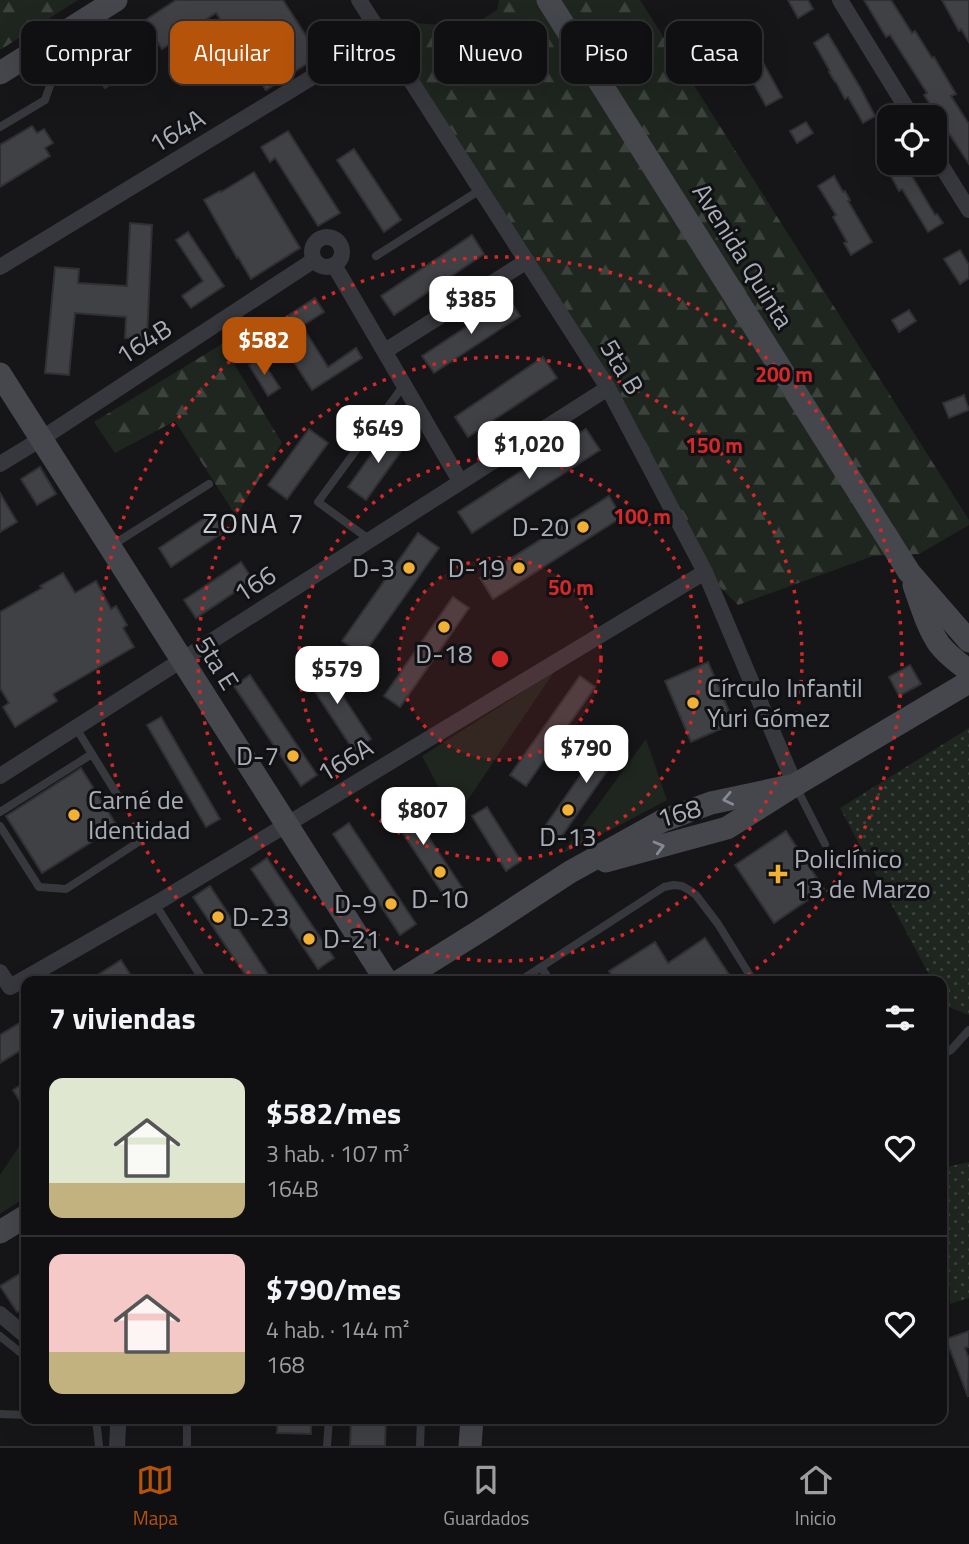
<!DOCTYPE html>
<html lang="es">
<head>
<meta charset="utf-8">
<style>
	body { margin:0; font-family:"Titillium Web",sans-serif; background:#19191b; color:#f1f3f6; height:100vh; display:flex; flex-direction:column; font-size:26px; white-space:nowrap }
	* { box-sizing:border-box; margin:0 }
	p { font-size:23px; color:#9c9d9f }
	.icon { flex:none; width:38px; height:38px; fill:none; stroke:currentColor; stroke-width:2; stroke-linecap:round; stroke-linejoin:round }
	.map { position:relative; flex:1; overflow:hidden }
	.panel { position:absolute; left:21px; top:976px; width:926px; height:448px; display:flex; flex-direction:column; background:#101012; border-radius:14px; box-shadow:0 7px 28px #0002,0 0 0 2px #303032 }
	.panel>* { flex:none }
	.hud { position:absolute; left:21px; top:21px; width:928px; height:63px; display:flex; gap:14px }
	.fabs { position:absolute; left:877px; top:105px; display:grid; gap:14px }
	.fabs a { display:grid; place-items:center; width:70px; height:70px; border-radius:14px; background:#101012; box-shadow:0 7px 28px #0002,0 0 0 2px #303032; font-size:35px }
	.price { position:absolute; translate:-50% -60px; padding:0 16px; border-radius:14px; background:#fff; color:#222; font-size:23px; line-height:46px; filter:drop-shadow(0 2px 4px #0008) }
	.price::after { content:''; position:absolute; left:50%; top:42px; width:21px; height:16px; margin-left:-10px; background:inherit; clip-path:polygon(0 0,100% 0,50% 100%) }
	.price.on { background:#b45309; color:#fff }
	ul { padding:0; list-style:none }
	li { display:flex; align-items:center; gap:21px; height:175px; padding:0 28px }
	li+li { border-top:2px solid #303032 }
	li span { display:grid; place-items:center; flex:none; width:196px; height:140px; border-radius:14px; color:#555 }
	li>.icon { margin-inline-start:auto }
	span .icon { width:84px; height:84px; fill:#fffc; stroke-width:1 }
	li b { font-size:30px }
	h2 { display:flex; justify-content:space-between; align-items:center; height:84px; padding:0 28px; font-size:30px }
	.tag { padding:0 24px; border-radius:14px; background:#101012; box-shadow:0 7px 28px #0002,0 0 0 2px #303032; font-size:24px; line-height:63px }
	.tag.on { background:#b45309; color:#fff }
	.tab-bar { display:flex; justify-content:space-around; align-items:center; height:98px; border-top:2px solid #303032; background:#101012; font-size:19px; color:#9c9d9f }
	.tab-bar a { display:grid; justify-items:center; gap:4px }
	.tab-bar .on { color:#b45309 }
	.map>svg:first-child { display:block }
</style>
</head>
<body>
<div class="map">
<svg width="969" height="1446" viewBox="0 0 969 1446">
	<defs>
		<pattern id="forest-firs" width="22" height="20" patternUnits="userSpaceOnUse" patternTransform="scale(1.75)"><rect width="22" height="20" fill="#1e261f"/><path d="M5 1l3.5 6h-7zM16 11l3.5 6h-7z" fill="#3c433d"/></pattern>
		<pattern id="garden-dots" width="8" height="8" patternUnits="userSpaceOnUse" patternTransform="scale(1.75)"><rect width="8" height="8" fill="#1e261f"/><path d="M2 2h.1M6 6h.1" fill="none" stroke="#3c433d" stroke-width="1.8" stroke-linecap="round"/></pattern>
	</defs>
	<rect width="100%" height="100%" fill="#161618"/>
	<g fill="#1e261f">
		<path d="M554 672 455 819 422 756Z"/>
		<path d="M646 739 667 800 622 824 563 853Z"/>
		<path d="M26 1136V1197L0 1214V1175Z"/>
	</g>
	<g fill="url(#forest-firs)">
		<path d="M0 0H78L0 50Z"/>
		<path d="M499 0H640L969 520V525L919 554 873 556 738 605 705 572 608 388 380 36 406 22 469 28 497 10Z"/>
		<path d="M222 344 282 443 236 516 175 421 115 453 94 422Z"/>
	</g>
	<g fill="url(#garden-dots)">
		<path d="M969 728V1015L946 1006 942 998V982H933L840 808Z"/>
		<path d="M969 1162V1298L950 1304 948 1225 942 1210V1168Z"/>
	</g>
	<g fill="#404145" stroke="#303034" stroke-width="2">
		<path d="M176 0H283L319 56 266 90 216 13 162 49 144 21Z"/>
		<path d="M788 0H808L813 9 798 18Z"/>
		<path d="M864 0H891L912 33 915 31 932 58 934 57 956 94 951 96 969 124V164L924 95 927 93 906 60 890 35 886 37Z"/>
		<path d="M942 0H969V42L961 29 959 31Z"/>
		<path d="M742 31 758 59 760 57 782 97 766 106 736 51 735 52 728 40Z"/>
		<path d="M122 34 129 44 133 42 140 54 116 69 121 77 105 88 86 60 113 42 115 38Z"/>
		<path d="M828 34 861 89 875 116 863 123 848 97 845 99 836 82H835L829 72 830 71 814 43Z"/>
		<path d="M806 122 813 133 797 143 790 131Z"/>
		<path d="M32 126 37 133 44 129 53 143 45 148 50 156 0 187V145Z"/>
		<path d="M288 131 340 213 318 226 275 158 270 162 261 147Z"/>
		<path d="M354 149 401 220 384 232 337 160Z"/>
		<path d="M884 163H904L935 215 937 214 943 223 928 232 902 189 899 191Z"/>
		<path d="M254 172 300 248 251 279 238 257 237 258 204 200 220 191 221 192Z"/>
		<path d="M834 176 843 192 845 191 850 200 848 201 872 242 851 255 844 243 847 242 833 217 836 215 818 186Z"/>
		<path d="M130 223 152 225 147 339 125 338 126 317 75 313 69 375 45 373 55 267 79 269 78 283 127 286Z"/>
		<path d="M188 232 224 286 191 308 182 296 203 281 176 240Z"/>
		<path d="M472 235 484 254 394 315 381 296Z"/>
		<path d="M960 250 969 265V278L960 284 944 259Z"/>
		<path d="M315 298 324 312 302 326 328 367 356 348 362 358 312 390 273 330 277 328 275 324Z"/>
		<path d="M509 299 520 316 434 373 422 356Z"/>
		<path d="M909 310 916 321 899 332 892 320Z"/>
		<path d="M260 357 280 388 268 396 249 365Z"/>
		<path d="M543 357 557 378 468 437 455 417Z"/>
		<path d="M964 395 969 410 949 418 943 403Z"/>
		<path d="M309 429 328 443 287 499 268 485Z"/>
		<path d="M586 429 600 450 472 533 458 512Z"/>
		<path d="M389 430 407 443 366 500 348 487Z"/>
		<path d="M40 467 56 494 37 505 21 479Z"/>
		<path d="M0 493 17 522 0 532Z"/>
		<path d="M609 496 622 517 493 599 480 578Z"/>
		<path d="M212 513 225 531 171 567 159 548Z"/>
		<path d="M418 533 439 548 363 655 342 641Z"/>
		<path d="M241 562 253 580 196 618 184 600Z"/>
		<path d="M63 573 75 593 96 581 111 609 116 606 127 625 123 628 134 647 53 694 57 701 15 727 3 707 9 703 0 688V612L42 588 40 586Z"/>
		<path d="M453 597 469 608 400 707 384 696Z"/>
		<path d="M319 660 371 739 354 751 302 672Z"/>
		<path d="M708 662 734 723 691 742 665 681Z"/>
		<path d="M910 665 921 684 899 696 889 677Z"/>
		<path d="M250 675 317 775 301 786 234 686Z"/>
		<path d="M580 676 595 687 526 786 510 775Z"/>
		<path d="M161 717 220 819 206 827 147 725Z"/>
		<path d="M612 730 628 741 559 840 543 829Z"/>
		<path d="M81 768 117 826 42 873 6 816Z"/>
		<path d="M398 791 465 892 449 903 382 802Z"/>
		<path d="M487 807 521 861 506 871 472 816Z"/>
		<path d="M349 823 416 924 400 935 333 834Z"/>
		<path d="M786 831 824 889 774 923 735 865Z"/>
		<path d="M267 858 334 958 318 969 251 869Z"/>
		<path d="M210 886 243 936 273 982H250L193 897Z"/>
		<path d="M705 938 734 982H615L609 971 655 942 668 963Z"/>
		<path d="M121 960 135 982H87Z"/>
		<path d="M26 1019V1047L0 1063V1035Z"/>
		<path d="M26 1082V1111L13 1090Z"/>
		<path d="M26 1270V1307L17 1312 0 1286Z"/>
		<path d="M969 1331V1347L965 1348 969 1359 968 1397 946 1339Z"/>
		<path d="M278 1419H311V1434L277 1433Z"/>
		<path d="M351 1419H386L385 1446H350Z"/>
	</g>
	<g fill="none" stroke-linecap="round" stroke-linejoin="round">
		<g stroke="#37383d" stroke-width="8">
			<path d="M0 127 45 100 54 74 41 52"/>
			<path d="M376 256 480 190"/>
			<path d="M370 540 318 502 404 385"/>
			<path d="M111 546 209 484"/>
			<path d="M76 728 118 796"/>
			<path d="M796 787 825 844"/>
			<path d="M0 812 92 754"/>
			<path d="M0 826 39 887 66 889 140 841"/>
			<path d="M155 904 200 975"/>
			<path d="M541 967 551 982"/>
			<path d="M518 982 664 887 674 885 682 886 689 890 696 895 718 924 754 982"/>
			<path d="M942 1055 951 1050 969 1030"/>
			<path d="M0 1336 26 1357"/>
			<path d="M0 1414 26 1415"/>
			<path d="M96 1419 99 1446"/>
			<path d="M187 1419V1446"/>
			<path d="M327 1446 329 1419"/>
			<path d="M420 1446 421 1419"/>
		</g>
		<g stroke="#37383d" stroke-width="16">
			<path d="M359 0 608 388 705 572 795 785"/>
			<path d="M840 0 912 117"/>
			<path d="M934 154 969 210"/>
			<circle cx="327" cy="252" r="15"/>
			<path d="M334 265 460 481"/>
			<path d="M0 267 380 36"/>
			<path d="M385 351 527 261"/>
			<path d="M0 464 41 439 314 260"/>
			<path d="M0 776 608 388"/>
			<path d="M0 972 10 987 155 904 705 572"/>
			<path d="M0 1314 26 1336"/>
			<path d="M117 1419 118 1428 117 1446"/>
		</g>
		<g stroke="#45474d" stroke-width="23">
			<path d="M548 0 909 572 969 641"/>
			<path d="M0 73 116 0"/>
			<path d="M0 374 387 982"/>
			<path d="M914 585C921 605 927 626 939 644 947 655 959 663 969 671"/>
			<path d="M606 861 727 828 795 785 969 682"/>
			<path d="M398 982 486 927 570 872 662 821 711 803 795 785"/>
			<path d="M0 1232 26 1216"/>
			<path d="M470 1446 472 1419"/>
		</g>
	</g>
	<defs><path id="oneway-chevron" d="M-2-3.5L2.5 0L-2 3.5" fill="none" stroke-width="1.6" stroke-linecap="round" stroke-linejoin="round" transform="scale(1.75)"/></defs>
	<g stroke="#858993">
		<use href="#oneway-chevron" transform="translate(728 799) rotate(168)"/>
		<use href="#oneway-chevron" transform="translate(659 847) rotate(-15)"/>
	</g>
	<circle cx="500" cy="659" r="101" fill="#d62828" fill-opacity=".12"/>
	<g fill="none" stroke="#d62828" stroke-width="3.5" stroke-dasharray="3.5 7">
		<circle cx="500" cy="659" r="101"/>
		<circle cx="500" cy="659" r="201"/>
		<circle cx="500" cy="659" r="302"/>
		<path d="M258 980A402 402 0 1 1 742 980"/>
	</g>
	<g fill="#f2b134" stroke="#111113" stroke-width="2.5">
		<circle cx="583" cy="527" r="7"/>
		<circle cx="409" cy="568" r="7"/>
		<circle cx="519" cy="568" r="7"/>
		<circle cx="444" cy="627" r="7"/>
		<circle cx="693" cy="703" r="7"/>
		<circle cx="293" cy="756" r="7"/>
		<circle cx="568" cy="810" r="7"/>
		<circle cx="74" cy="815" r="7"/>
		<circle cx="440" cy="872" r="7"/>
		<path d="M774.5 863.5h7v7h7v7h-7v7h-7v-7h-7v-7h7z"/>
		<circle cx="391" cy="904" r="7"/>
		<circle cx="218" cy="917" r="7"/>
		<circle cx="309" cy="939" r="7"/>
	</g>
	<g text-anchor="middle" stroke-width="6" stroke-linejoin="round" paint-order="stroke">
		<g font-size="26" fill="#a8adb8" stroke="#111113">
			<text transform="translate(177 131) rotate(-31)" y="9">164A</text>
			<text transform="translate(743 256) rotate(58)" y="9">Avenida Quinta</text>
			<text transform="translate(144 342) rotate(-33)" y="9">164B</text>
			<text transform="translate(622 367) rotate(59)" y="9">5ta B</text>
			<text transform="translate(255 584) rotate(-33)" y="9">166</text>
			<text transform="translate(217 663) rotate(58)" y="9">5ta E</text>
			<text transform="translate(345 760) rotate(-31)" y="9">166A</text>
			<text transform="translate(679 813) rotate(-16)" y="9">168</text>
		</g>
		<g font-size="26" fill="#a8adb8" stroke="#111113" text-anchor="end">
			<text x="569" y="536">D-20</text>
			<text x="395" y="577">D-3</text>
			<text x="505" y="577">D-19</text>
			<text x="444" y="663" text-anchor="middle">D-18</text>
			<text x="707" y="697" text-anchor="start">Círculo Infantil<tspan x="707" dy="30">Yuri Gómez</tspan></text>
			<text x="279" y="765">D-7</text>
			<text x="88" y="809" text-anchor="start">Carné de<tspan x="88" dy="30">Identidad</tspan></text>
			<text x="568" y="846" text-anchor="middle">D-13</text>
			<text x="794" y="868" text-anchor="start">Policlínico<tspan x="794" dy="30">13 de Marzo</tspan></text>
			<text x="440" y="908" text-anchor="middle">D-10</text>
			<text x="377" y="913">D-9</text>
			<text x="232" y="926" text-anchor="start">D-23</text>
			<text x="323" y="948" text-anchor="start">D-21</text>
		</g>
		<g font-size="28" letter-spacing="2" fill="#c9ccd4" stroke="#111113">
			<text x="254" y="533">ZONA 7</text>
		</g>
	</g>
	<circle cx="500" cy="659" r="10" fill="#d62828" stroke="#111113" stroke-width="3.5"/>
	<g font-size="21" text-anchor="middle" font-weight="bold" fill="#d62828" stroke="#111113" stroke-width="6" stroke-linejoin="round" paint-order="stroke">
		<text x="784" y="382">200 m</text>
		<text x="714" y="453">150 m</text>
		<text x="642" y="524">100 m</text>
		<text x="571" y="595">50 m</text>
	</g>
</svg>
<div class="fabs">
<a><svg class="icon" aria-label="locate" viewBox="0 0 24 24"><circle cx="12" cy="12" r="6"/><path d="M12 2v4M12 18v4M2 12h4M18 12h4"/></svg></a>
</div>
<b class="price" style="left:471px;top:336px">$385</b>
<b class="price on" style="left:264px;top:377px">$582</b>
<b class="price" style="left:378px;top:465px">$649</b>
<b class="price" style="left:529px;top:481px">$1,020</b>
<b class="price" style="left:337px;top:706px">$579</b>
<b class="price" style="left:586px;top:785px">$790</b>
<b class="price" style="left:423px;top:847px">$807</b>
<div class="hud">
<a class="tag">Comprar</a>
<a class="tag on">Alquilar</a>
<a class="tag">Filtros</a>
<a class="tag">Nuevo</a>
<a class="tag">Piso</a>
<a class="tag">Casa</a>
</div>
<section class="panel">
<h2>7 viviendas<svg class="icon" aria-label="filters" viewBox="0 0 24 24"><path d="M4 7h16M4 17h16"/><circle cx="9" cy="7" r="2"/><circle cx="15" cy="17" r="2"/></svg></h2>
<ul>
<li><span style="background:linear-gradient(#dfe7d0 75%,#c2b280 0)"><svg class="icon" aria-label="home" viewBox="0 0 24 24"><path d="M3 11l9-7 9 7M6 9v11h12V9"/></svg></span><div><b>$582/mes</b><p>3 hab. · 107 m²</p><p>164B</p></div><svg class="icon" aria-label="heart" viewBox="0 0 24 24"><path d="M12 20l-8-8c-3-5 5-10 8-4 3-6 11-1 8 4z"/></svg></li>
<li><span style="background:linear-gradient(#f6c9c9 70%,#c2b280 0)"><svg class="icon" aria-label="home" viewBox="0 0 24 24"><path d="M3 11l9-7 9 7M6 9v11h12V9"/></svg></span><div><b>$790/mes</b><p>4 hab. · 144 m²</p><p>168</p></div><svg class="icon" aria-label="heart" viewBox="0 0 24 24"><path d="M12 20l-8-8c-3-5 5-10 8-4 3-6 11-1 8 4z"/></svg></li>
</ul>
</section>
</div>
<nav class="tab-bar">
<a class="on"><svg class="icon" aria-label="map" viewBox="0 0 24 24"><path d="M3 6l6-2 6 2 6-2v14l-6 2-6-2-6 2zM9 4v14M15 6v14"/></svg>Mapa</a>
<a><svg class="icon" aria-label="saved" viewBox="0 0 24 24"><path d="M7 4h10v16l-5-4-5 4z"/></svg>Guardados</a>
<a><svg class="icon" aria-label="home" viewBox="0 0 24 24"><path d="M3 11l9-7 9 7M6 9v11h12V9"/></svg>Inicio</a>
</nav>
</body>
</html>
